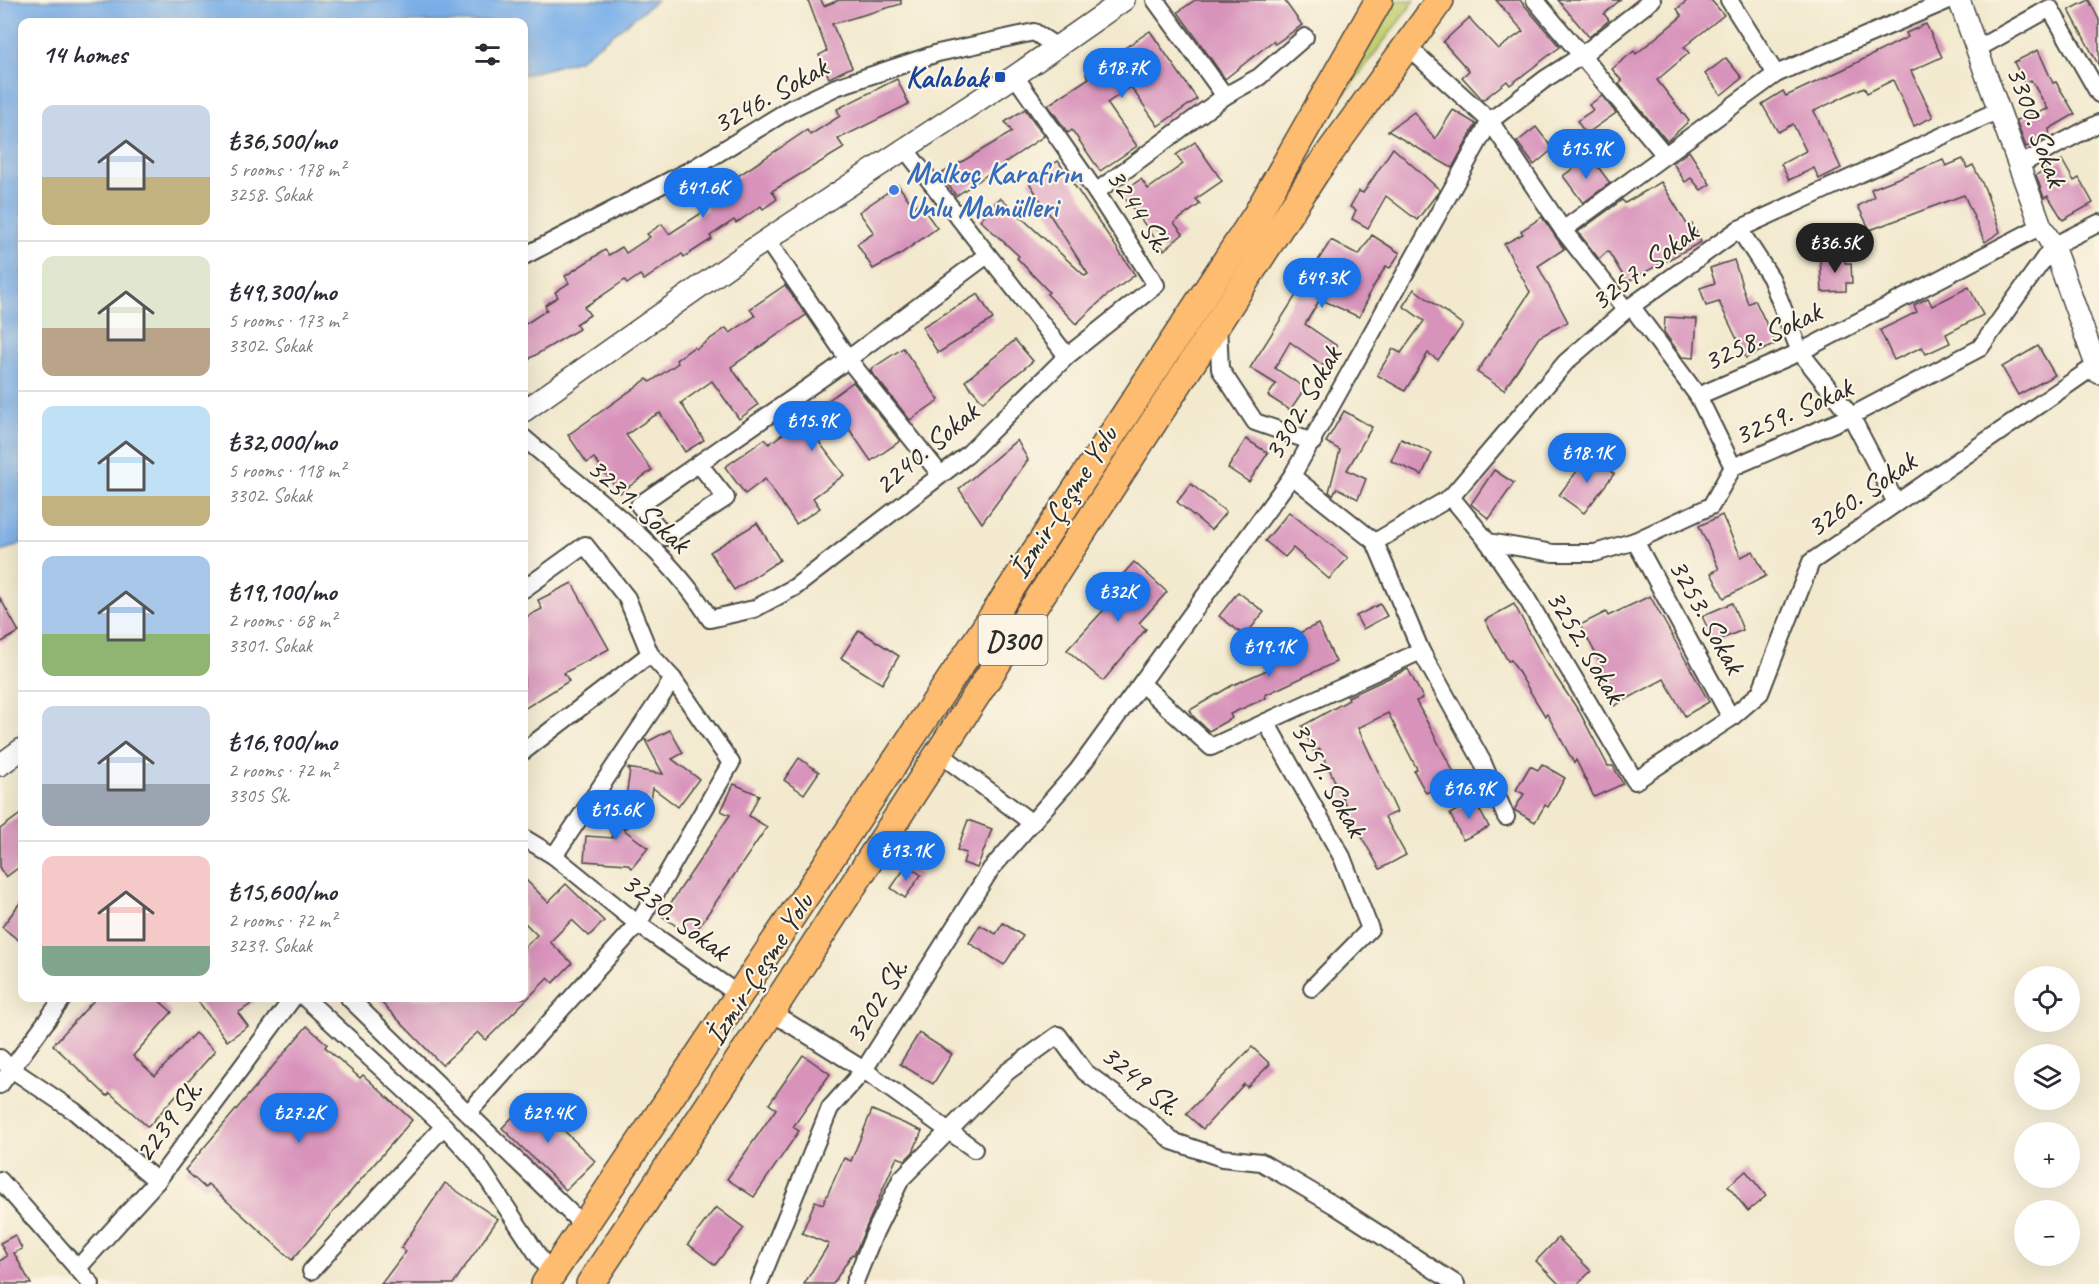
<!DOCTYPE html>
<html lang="en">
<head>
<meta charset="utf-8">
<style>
	body { margin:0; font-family:Caveat,sans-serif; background:#f7f7f7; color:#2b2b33; height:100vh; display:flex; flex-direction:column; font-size:22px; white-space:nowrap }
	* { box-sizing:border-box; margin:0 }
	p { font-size:20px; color:#7c7c81 }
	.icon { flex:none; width:33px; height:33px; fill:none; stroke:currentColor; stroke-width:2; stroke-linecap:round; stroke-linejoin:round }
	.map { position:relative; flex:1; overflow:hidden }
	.drawer { position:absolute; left:18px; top:18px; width:510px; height:984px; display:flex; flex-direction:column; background:#fff; border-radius:12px; box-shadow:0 6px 24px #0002 }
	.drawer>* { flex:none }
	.buttons { position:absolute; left:2014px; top:966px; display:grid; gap:12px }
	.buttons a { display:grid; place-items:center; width:66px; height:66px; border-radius:50%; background:#fff; box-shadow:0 6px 24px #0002; font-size:30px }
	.price { position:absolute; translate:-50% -51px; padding:0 14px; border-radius:21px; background:#1a73e8; color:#fff; font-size:20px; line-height:39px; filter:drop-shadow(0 2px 3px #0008) }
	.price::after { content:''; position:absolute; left:50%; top:36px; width:18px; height:14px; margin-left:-9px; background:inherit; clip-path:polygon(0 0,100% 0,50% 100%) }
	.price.active { background:#222; color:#fff }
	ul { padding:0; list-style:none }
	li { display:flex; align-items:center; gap:18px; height:150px; padding:0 24px }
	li+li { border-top:2px solid #e1e1e2 }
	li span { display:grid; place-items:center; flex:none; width:168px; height:120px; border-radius:12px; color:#555 }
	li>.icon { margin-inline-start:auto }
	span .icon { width:72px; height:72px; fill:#fffc; stroke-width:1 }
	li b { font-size:26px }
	h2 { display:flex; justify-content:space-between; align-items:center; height:72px; padding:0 24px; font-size:26px }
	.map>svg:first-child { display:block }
</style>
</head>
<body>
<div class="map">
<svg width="2099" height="1284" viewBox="0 0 2099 1284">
	<rect width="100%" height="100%" fill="#fcf5e5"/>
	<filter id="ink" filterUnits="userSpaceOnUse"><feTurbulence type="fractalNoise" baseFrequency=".0167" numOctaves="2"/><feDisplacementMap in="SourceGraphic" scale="12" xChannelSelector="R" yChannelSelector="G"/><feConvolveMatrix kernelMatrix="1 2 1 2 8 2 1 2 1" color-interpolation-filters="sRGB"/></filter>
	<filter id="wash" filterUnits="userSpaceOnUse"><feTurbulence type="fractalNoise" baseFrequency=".008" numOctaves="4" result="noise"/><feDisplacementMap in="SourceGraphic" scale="24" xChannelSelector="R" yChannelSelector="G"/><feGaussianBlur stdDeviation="1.35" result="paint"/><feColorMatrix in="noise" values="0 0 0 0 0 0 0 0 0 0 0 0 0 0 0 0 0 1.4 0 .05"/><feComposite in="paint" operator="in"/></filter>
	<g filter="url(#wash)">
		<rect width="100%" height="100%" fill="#f2e9ce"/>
		<path fill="#c1cd6f" stroke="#767c4d" stroke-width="1.5" d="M1391 0H1415L1345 93 1339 89Z"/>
		<path fill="#7bb0e9" stroke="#536e8a" stroke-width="1.5" d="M0 0H657L579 60 524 75V22H22V543L0 552Z"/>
		<g id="blocks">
			<g fill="#d893bb">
				<path d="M808 0H821L824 6 839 0H901V4L832 24 852 67 829 78 819 55 827 51Z"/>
				<path d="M1195 0H1284L1302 25 1275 44 1273 41 1225 79 1178 12Z"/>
				<path d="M1496 0H1520L1560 47 1510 85 1507 81 1483 100 1462 77 1469 71 1443 42 1469 18 1498 49 1523 31Z"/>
				<path d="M1558 0H1620L1604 14 1609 20 1589 37Z"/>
				<path d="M1688 0H1711L1724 15 1684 47 1689 53 1657 80 1689 121 1667 141 1619 84 1622 81 1612 69 1634 51 1636 54 1682 16 1677 9Z"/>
				<path d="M2089 0 2099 20V66L2069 10Z"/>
				<path d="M1926 24 1942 57 1911 71 1933 117 1914 126 1893 80 1867 93 1864 87 1814 111 1841 168 1819 179 1814 168 1789 180 1781 164 1806 151 1793 124 1778 132 1762 104 1783 91 1786 96 1844 69 1908 37 1906 33Z"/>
				<path d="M1150 31 1197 99 1158 126 1131 87 1107 103 1137 146 1100 171 1072 130 1068 133 1048 105 1089 78 1086 74Z"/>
				<path d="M2038 50 2053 83 2056 82 2075 114 2049 129 2050 137 2026 147 2016 120 2048 109 2031 80 2024 83 2014 62Z"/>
				<path d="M1726 58 1742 78 1721 95 1705 74Z"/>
				<path d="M897 79 909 104 838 139 844 148 772 191 777 199 763 209 761 206 736 223 734 220 710 236 712 239 684 257 682 254 644 280 640 275 627 284 625 280 597 299 584 307 590 315 576 324 579 329 524 362V325L547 310 545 305 558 297 555 292 569 283 565 276 605 250 609 255 622 247 626 253 650 237 647 234 662 224 669 234 708 209 702 200 807 130 810 135 840 116 837 109Z"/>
				<path d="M1602 96 1616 113 1586 134 1577 121 1593 110 1589 105Z"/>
				<path d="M1025 109 1044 136 956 196 941 174 1012 132 1005 122Z"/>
				<path d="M1453 110 1476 124 1452 168 1388 131 1414 112 1435 139Z"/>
				<path d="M1536 127 1553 149 1534 165 1517 142Z"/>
				<path d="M1195 142 1222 181 1196 199 1200 204 1174 223 1183 234 1164 250 1121 193 1141 179 1148 189 1183 164 1176 155Z"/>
				<path d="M1393 148 1440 190 1417 220 1386 196 1368 228 1352 219 1356 210 1350 207 1359 191 1363 193Z"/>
				<path d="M1689 151 1710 184 1701 190 1691 178 1685 182 1673 163Z"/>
				<path d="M1590 156 1610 183 1583 203 1563 176Z"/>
				<path d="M1963 159 1967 168 1973 165 1985 189 2000 232 1985 242 1964 195 1870 230 1858 206 1874 197 1871 189 1943 160 1946 166Z"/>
				<path d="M2062 160 2074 181 2079 178 2093 203 2063 220 2048 196 2044 198 2036 175Z"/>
				<path d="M1058 161 1135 275 1105 297 1076 324 1047 294 1049 292 1017 258 1019 256 980 220 1000 198 1085 276 1088 274 1028 181Z"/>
				<path d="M1661 182 1688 226 1692 224 1701 242 1627 282 1608 251 1599 259 1578 232 1622 200 1625 203Z"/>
				<path d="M898 185 914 207 919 203 937 228 899 255 873 269 857 244 874 233 859 212Z"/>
				<path d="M1542 217 1564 249 1538 266 1568 322 1539 337 1504 390 1477 372 1530 292 1504 244 1523 234 1521 231Z"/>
				<path d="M1372 235 1400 253 1390 268 1386 266 1367 297H1369L1359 317 1320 299 1305 324 1337 346 1324 366 1290 342 1275 368 1305 388 1290 410 1268 396 1276 384 1250 368 1331 240 1359 255Z"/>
				<path d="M1844 256 1845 263H1851L1852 283H1846V291L1822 292 1820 257Z"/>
				<path d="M1734 260 1748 304 1755 300 1776 344 1746 358 1719 302 1706 306 1700 288 1715 283 1710 268Z"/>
				<path d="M785 285 806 315 731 367 758 405 739 419 712 381 681 403 704 440 685 452 660 413 652 417 626 435 652 470 620 493 594 458 587 463 568 435 647 379 650 382 678 363 676 360 694 347 696 349 726 328 730 333 755 316 750 309Z"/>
				<path d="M1969 287 1983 315 1946 334 1950 343 1926 354 1922 347 1894 360 1880 330 1917 312 1914 305 1928 298 1932 306Z"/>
				<path d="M1414 289 1463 325 1438 360 1428 353 1405 391 1377 375 1393 349 1401 353 1424 321 1403 306Z"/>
				<path d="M978 294 993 319 938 353 922 327Z"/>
				<path d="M1665 317 1697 319 1694 358 1682 357 1664 332Z"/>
				<path d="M1015 340 1033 361 983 402 965 381Z"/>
				<path d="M2038 346 2055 375 2018 395 2002 367Z"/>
				<path d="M903 348 939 400 910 420 870 370Z"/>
				<path d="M853 382 900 441 871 461 845 423 819 442 844 475 813 498 820 508 796 524 765 479 745 494 725 467 765 439 769 444Z"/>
				<path d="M1344 411 1372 427 1347 470 1366 479 1358 499 1337 488 1333 495 1329 492 1340 450 1326 442Z"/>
				<path d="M1246 439 1268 453 1249 482 1228 468Z"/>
				<path d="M1401 439 1432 453 1422 475 1391 461Z"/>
				<path d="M1017 440 1028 460 982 523 959 489Z"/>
				<path d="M1589 455 1614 474 1584 513 1559 495Z"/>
				<path d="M1494 470 1514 483 1489 519 1471 504Z"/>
				<path d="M1191 484 1226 512 1211 530 1177 502Z"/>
				<path d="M1289 512 1348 558 1329 579 1293 548 1285 557 1265 541Z"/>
				<path d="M1722 515 1741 557 1753 551 1766 576 1724 598 1711 573 1719 569 1699 526Z"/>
				<path d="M757 523 780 560 734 590 710 552Z"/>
				<path d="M1134 562 1167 592 1139 623 1146 629 1103 681 1067 650 1123 589 1116 582Z"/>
				<path d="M572 583 609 649 564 673 569 681 524 709V618L542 609 538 600Z"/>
				<path d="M1238 592 1264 612 1245 636 1219 616Z"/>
				<path d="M1650 596 1709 702 1685 716 1664 679 1614 706 1595 671 1603 667 1580 625 1606 612 1608 616Z"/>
				<path d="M0 598 19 632 0 643Z"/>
				<path d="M1732 603 1743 630 1714 642 1702 616Z"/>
				<path d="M1380 604 1387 616 1363 629 1356 616Z"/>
				<path d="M1514 604 1544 659 1580 713 1608 766H1613L1623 784 1594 797 1576 760 1574 763 1547 714 1545 716 1511 660 1508 661 1485 620Z"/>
				<path d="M1318 624 1336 662 1265 695 1266 698 1230 714 1232 718 1209 731 1193 716 1190 710 1231 686 1269 669 1264 658 1296 643 1293 636Z"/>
				<path d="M859 630 899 656 882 684 841 658Z"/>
				<path d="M1408 669 1423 698 1416 701 1460 784 1438 793 1436 788 1426 793 1414 771 1417 769 1388 713 1358 728 1397 812 1385 817 1406 855 1380 869 1356 827 1320 749 1314 752 1302 726 1349 700 1348 697Z"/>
				<path d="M670 730 683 753 672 759 699 779 678 807 653 788 651 800 626 797 630 770 627 768 663 774 645 740 649 741Z"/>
				<path d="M799 758 819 772 804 794 784 780Z"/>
				<path d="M1542 764 1565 778 1548 807 1545 805 1535 822 1514 810 1524 794 1516 790 1530 766 1538 770Z"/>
				<path d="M734 784 759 795 749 816 767 827 692 937 662 916 730 815 721 811Z"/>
				<path d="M1474 800 1489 827 1463 840 1450 814Z"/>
				<path d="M628 804 637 823 623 829 648 848 632 868 627 864 584 861 586 836 613 838 603 814Z"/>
				<path d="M22 813V865L6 877 0 869V829Z"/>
				<path d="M968 820 992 829 977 868 963 863 966 853 957 850Z"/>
				<path d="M907 865 921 875 905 898 891 888Z"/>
				<path d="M524 878 548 902 566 884 604 921 589 936 572 920 550 942 572 963 553 983 548 978 486 1040 478 1032 442 1065 377 998H524V948L537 935 524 922Z"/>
				<path d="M22 900V943L2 927Z"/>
				<path d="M1003 923 1023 936 1004 965 969 943 980 925 996 934Z"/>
				<path d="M96 998H156L172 1012 133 1056 155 1076 195 1033 215 1051 148 1127 110 1093 107 1096 53 1045Z"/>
				<path d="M196 998H260L238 1013 248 1026 227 1041Z"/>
				<path d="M307 1026 327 1044 325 1047 360 1078 363 1075 412 1120 292 1260 208 1184 205 1188 185 1170Z"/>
				<path d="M919 1033 952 1054 933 1084 900 1064Z"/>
				<path d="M1252 1047 1270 1064 1247 1087 1244 1084 1203 1129 1186 1114Z"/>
				<path d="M803 1055 830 1074 793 1127 799 1131 754 1197 727 1179 776 1109 769 1104Z"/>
				<path d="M531 1098 595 1161 566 1190 502 1128Z"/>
				<path d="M872 1110 922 1131 913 1152 905 1160 897 1157 854 1255 852 1254 833 1284H804L829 1244 802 1233 815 1201 823 1204 844 1158 851 1161Z"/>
				<path d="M1746 1171 1766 1196 1748 1211 1728 1186Z"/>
				<path d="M445 1183 498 1219 453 1284H381L406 1251 401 1248Z"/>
				<path d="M716 1207 744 1228 715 1265 688 1244Z"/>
				<path d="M15 1235 22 1249 14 1253 31 1284H0V1261L7 1256 0 1243Z"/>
				<path d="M1558 1238 1591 1271 1578 1284H1559L1536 1261Z"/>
			</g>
		</g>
	</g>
	<g filter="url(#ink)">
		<use href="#blocks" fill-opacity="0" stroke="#494843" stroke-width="1.5"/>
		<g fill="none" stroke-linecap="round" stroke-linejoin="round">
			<defs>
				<g id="minor">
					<path d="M1155 0 1225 96"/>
					<path d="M1535 0 1665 155"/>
					<path d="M1729 0 1776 74"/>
					<path d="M1408 47 1490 121 1563 230 1626 310"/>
					<path d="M1977 49 2050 8 2099 94"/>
					<path d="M905 149 1067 356"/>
					<path d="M2019 165 2099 123"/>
					<path d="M1096 192 1225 96 1259 77 1305 37"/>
					<path d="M1739 229 1771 278 1800 352 1851 416 1896 503"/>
					<path d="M1563 230 1776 74 1949 0"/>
					<path d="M767 240 848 359 940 474"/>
					<path d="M524 256 694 168 790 109 836 87 938 53 1034 32 1057 47"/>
					<path d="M1632 307 1698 396 1733 467"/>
					<path d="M1218 324 1220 369 1255 422 1313 442"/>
					<path d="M1698 396 1800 352 2041 226"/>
					<path d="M524 438C586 492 667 547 710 619L754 609 795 587 967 455 1067 356 1156 285 1096 192 1015 76"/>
					<path d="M699 464 726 498 666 537 639 505 832 371 987 255"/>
					<path d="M1292 476 1375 542 1421 651 1482 761 1506 817"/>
					<path d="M1451 497 1488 542 1553 553H1595L1635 541 1711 506 1733 467 1851 416 1980 348 2053 246 2099 223"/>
					<path d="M1635 541 1731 718"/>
					<path d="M1375 542 1451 497 1566 362 1626 310 1739 229 1999 110"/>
					<path d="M1488 542 1527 599 1635 781 1731 718 1760 693 1811 562 2095 366"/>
					<path d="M1142 684 1211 747 1266 722 1342 857 1370 929 1312 988"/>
					<path d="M1266 722 1421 651"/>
					<path d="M524 751 650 654"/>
					<path d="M939 753 1032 823"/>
					<path d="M524 838 554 856 638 924 739 995"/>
					<path d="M554 856 673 679"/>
					<path d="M305 998 444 1126 475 1160 551 1275"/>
					<path d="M349 998 584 1226"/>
					<path d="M771 1012 864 1070 974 1149"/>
					<path d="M0 1058 10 1068 74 1111 157 1181"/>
					<path d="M0 1085 63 998"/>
					<path d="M469 1112 638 924 731 763 673 679 650 654 627 598 585 545 524 589"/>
					<path d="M0 1180 91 1284"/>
					<path d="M77 1269 157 1181 293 998"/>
					<path d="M311 1271 444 1126"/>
					<path d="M759 1284 830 1108 864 1070 991 869 1078 770 1292 476 1490 121 1545 79 1581 56 1652 0"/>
					<path d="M854 1284 875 1232 901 1179 1007 1072 1058 1035 1085 1072 1148 1119 1172 1141 1222 1158 1261 1162 1334 1205 1456 1284"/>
				</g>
				<g id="tertiary">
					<path d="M1959 0 2041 226 2053 246 2099 373"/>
					<path d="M524 411 753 249 1015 76 1124 0"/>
					<path d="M0 765 22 749"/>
				</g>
				<g id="trunk">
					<path d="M545 1284 985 628 1257 214 1379 0"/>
					<path d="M590 1284 771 1012 1315 173 1440 0"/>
				</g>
			</defs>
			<use href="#minor" stroke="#494843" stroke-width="20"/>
			<use href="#tertiary" stroke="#494843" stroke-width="24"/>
			<use href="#trunk" stroke="#494843" stroke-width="30"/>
			<use href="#minor" stroke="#fff" stroke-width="16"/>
			<use href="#tertiary" stroke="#fff" stroke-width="21"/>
			<use href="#trunk" stroke="#fdbc6f" stroke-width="27"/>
		</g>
	</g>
	<rect fill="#1a4fb4" stroke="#fcf5e5" stroke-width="2" x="994" y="71" width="12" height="12" rx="3"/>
	<circle fill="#3f7fe0" stroke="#fcf5e5" stroke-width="2" cx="894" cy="190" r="6"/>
	<g text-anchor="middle" stroke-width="4.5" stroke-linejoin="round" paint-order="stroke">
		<rect fill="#fcf5e5" stroke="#6a6863" stroke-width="1.5" x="978.5" y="615" width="69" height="50" rx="4.5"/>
		<g font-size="28" font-weight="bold" fill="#2b2b2b">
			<text x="1013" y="650">D300</text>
		</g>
		<g font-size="30" font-weight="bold" fill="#164399" stroke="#fcf5e5" text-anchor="end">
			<text x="988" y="87">Kalabak</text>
		</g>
		<g font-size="30" fill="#2b2b2b" stroke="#fcf5e5">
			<text transform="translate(770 95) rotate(-29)" y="10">3246. Sokak</text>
			<text transform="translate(2037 126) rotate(70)" y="10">3300. Sokak</text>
			<text transform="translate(1139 210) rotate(57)" y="10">3244 Sk.</text>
			<text transform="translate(1644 266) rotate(-37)" y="10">3257. Sokak</text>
			<text transform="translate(1762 336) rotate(-25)" y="10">3258. Sokak</text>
			<text transform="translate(1302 403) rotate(-60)" y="10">3302. Sokak</text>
			<text transform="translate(1793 411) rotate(-24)" y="10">3259. Sokak</text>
			<text transform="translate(926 448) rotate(-40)" y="10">2240. Sokak</text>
			<text transform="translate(1861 494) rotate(-35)" y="10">3260. Sokak</text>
			<text transform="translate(1063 502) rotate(-57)" y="10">İzmir-Çeşme Yolu</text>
			<text transform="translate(639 505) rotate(42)" y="10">3231. Sokak</text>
			<text transform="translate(1707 616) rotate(61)" y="10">3253. Sokak</text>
			<text transform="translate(1586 646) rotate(59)" y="10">3252. Sokak</text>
			<text transform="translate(1329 779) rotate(61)" y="10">3251. Sokak</text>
			<text transform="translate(676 916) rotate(37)" y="10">3230. Sokak</text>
			<text transform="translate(759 969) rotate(-57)" y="10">İzmir-Çeşme Yolu</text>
			<text transform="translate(876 1001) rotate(-58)" y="10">3202 Sk.</text>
			<text transform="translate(1141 1080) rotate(40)" y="10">3249 Sk.</text>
			<text transform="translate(168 1121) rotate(-53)" y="10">2239 Sk.</text>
		</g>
		<g font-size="30" font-weight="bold" fill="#366cbe" stroke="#fcf5e5" text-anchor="start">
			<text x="906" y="183">Malkoç Karafırın<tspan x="906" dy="34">Unlu Mamülleri</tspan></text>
		</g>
	</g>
</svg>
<div class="buttons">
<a><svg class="icon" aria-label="locate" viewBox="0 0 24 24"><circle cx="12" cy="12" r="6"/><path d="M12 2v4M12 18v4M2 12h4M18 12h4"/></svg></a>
<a><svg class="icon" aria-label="layers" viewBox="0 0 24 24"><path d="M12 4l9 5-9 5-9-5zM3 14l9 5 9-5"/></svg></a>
<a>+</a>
<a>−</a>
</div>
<b class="price" style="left:1122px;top:99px">₺18.7K</b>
<b class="price" style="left:1586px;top:180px">₺15.9K</b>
<b class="price" style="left:703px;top:219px">₺41.6K</b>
<b class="price active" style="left:1835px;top:274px">₺36.5K</b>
<b class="price" style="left:1322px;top:309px">₺49.3K</b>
<b class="price" style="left:812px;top:452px">₺15.9K</b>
<b class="price" style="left:1587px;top:484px">₺18.1K</b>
<b class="price" style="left:1118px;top:623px">₺32K</b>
<b class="price" style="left:1269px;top:678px">₺19.1K</b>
<b class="price" style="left:1469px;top:820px">₺16.9K</b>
<b class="price" style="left:616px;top:841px">₺15.6K</b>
<b class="price" style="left:906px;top:882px">₺13.1K</b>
<b class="price" style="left:299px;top:1144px">₺27.2K</b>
<b class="price" style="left:548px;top:1144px">₺29.4K</b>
<section class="drawer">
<h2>14 homes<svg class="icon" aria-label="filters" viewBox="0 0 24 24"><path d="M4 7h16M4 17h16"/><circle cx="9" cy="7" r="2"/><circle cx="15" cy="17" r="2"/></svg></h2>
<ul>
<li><span style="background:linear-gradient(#c9d6e8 60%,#c2b280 0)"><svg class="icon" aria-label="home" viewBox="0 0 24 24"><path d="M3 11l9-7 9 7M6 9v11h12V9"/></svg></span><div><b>₺36,500/mo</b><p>5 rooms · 178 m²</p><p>3258. Sokak</p></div></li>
<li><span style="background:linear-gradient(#dfe7d0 60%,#b9a48a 0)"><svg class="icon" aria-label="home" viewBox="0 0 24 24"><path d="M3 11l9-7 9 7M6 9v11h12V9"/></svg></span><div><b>₺49,300/mo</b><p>5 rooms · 173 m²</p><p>3302. Sokak</p></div></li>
<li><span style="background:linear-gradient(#bfe0f5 75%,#c2b280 0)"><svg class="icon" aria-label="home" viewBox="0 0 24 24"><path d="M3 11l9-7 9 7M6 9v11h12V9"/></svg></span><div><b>₺32,000/mo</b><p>5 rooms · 118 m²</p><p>3302. Sokak</p></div></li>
<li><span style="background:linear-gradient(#a9c7e8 65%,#8fb573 0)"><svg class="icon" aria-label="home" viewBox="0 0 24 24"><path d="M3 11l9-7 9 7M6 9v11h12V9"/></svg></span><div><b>₺19,100/mo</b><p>2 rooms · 68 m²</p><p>3301. Sokak</p></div></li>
<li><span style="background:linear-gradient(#c9d6e8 65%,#9aa5b1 0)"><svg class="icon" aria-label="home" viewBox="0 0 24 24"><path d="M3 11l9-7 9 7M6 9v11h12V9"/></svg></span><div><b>₺16,900/mo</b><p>2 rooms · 72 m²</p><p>3305 Sk.</p></div></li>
<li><span style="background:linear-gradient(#f6c9c9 75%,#7fa58c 0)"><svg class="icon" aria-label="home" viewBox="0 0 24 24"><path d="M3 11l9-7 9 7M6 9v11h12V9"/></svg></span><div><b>₺15,600/mo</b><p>2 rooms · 72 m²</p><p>3239. Sokak</p></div></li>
</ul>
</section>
</div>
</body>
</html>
